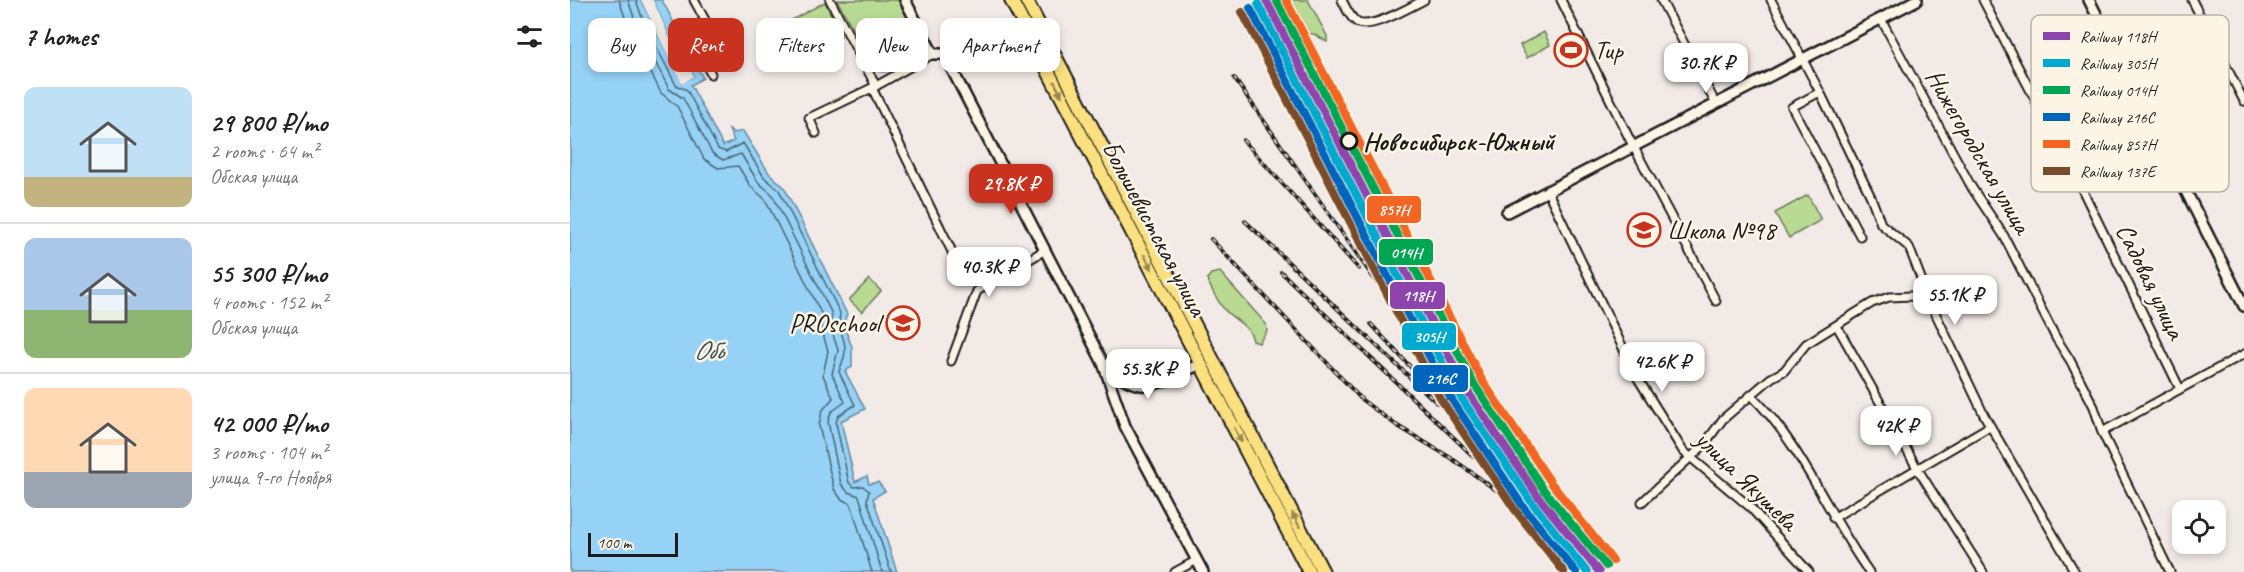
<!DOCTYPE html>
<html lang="en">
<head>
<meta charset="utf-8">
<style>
	body { margin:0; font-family:Caveat,sans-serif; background:#f2f2f2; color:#222; height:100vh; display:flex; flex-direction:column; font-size:22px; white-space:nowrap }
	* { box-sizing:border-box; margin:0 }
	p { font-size:20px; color:#767676 }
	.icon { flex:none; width:33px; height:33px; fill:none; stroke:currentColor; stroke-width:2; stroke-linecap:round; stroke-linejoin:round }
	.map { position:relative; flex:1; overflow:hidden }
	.sheet { display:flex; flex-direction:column; background:#fff; width:570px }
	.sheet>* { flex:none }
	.banner { position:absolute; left:18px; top:18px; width:570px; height:54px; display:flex; gap:12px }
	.buttons { position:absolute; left:1602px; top:500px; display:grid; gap:12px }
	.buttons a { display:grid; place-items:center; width:54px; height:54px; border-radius:12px; background:#fff; box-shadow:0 3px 9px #0003; font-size:30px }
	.scale { position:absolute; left:18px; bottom:15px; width:90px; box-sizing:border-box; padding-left:6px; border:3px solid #1c1c1c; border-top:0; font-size:16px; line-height:21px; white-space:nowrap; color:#1c1c1c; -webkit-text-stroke:4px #fcf5e5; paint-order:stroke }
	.price { position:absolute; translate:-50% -51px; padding:0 14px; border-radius:12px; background:#fff; color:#222; font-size:20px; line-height:39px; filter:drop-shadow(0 2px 3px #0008) }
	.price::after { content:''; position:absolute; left:50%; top:36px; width:18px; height:14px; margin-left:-9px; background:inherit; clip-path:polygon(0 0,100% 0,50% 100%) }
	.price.on { background:#c8321e; color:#fff }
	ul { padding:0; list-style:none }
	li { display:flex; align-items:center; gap:18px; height:150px; padding:0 24px }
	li+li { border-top:2px solid #e0e0e0 }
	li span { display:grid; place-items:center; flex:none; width:168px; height:120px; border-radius:12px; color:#555 }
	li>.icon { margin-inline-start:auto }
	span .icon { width:72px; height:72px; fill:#fffc; stroke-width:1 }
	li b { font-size:26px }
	h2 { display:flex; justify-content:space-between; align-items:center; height:72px; padding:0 24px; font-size:26px }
	.pill { padding:0 21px; border-radius:12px; background:#fff; box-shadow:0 3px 9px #0003; font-size:21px; line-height:54px }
	.pill.on { background:#c8321e; color:#fff }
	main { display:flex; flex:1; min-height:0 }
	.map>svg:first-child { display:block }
</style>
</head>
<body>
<main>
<section class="sheet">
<h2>7 homes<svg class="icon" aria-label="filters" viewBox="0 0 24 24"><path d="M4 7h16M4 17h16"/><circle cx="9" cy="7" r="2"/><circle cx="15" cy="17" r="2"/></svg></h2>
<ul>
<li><span style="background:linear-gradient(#bfe0f5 75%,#c2b280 0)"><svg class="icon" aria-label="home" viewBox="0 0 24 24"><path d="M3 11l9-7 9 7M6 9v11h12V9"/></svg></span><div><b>29 800 ₽/mo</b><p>2 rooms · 64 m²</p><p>Обская улица</p></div></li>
<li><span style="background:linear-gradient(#a9c7e8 60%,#8fb573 0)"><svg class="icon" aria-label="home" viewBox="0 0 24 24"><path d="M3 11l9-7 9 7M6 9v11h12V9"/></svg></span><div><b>55 300 ₽/mo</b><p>4 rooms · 152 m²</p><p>Обская улица</p></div></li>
<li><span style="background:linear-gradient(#ffd9b3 70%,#9aa5b1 0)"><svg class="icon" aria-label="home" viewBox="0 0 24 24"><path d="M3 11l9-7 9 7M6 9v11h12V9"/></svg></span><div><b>42 000 ₽/mo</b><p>3 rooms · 104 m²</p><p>улица 9-го Ноября</p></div></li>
</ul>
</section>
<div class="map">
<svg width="1674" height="572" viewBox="0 0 1674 572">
	<rect width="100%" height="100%" fill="#f2eae7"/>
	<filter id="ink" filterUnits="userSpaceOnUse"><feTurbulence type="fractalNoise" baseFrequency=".0167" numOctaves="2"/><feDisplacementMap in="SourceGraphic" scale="12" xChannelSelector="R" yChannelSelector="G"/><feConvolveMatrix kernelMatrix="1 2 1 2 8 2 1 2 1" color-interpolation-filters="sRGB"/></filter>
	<g filter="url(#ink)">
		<g fill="#b9da93" stroke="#6a7b58" stroke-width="1.5">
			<path d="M267 0H330L339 17 290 41Z"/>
			<path d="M722 0H738L757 36V42L744 34H740Z"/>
			<path d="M255 2 271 36 232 55 216 23Z"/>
			<path d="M340 19 354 46C350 56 344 58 334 64 306 79 302 72 289 46Z"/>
			<path d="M974 32 980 45 957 58 950 45Z"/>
			<path d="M1238 195 1251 220 1219 238 1205 213Z"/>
			<path d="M650 272 696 324 697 331 689 343 683 341C680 325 664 321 654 309 647 300 641 289 637 279L641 274Z"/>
			<path d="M299 279 311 291 292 312 279 300Z"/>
		</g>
		<path fill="#95d2f6" stroke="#65899f" stroke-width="1.5" d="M0 0H71L112 83 124 76 99 36 83 0H92L133 78 121 85 153 146 164 141 159 130 164 133 173 131 199 173 214 187 277 314 273 324 282 347V367L275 371 295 409 271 421 285 482 297 476 299 484 308 482 315 491 303 498 327 572H0Z"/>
		<path fill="#f2eae7" d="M71 0H74L113 79 120 75 97 37 80 0H83L99 36 124 76 112 84Z"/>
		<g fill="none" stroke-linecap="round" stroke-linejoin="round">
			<g stroke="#4c6573" stroke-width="1.5">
				<path d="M49 0 59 29 91 93 107 106 134 159 148 168 168 166 181 187 195 199 252 315 251 328 258 351 253 375 263 398 252 411 249 426 264 489 271 499 281 504 302 572"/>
				<path d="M58 0 67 26 99 89 113 98 142 153 153 160 171 154 188 182 202 194 262 314 260 326 268 350 262 374 275 402 261 412 258 422 271 484 278 492 289 496 312 572"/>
				<path d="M66 0 74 23 106 85 117 90 148 149 156 152 173 143 194 177 209 190 270 313C267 331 275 335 275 350 275 359 271 364 269 372L285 405 268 416 266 423 279 483 284 487 293 486 299 491 297 500 321 572"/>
			</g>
			<defs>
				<g id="street">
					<path d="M124 0 135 20 131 23"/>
					<path d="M260 0 306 86"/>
					<path d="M772 0C776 8 780 18 788 23 803 29 840 7 854 0"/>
					<path d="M991 0 1059 138 1146 301"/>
					<path d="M1091 0 1146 104"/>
					<path d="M1201 0 1250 92 1301 197 1311 224 1339 247 1360 302 1414 415 1505 572"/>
					<path d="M1413 0 1507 179 1610 389"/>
					<path d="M1622 0 1674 101"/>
					<path d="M1311 19 1402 188 1434 236 1486 338 1500 360 1524 407 1532 432 1600 572"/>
					<path d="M123 27 117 30 141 74"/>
					<path d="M302 88 388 264 418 283"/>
					<path d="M1250 92 1222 107 1290 236"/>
					<path d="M246 133 239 118 306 86 363 54"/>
					<path d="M977 190 1067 377 1113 451 1180 507 1239 572"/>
					<path d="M1267 326 1347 468 1413 572"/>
					<path d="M381 361 407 291 475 250"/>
					<path d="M1181 395C1231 443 1258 515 1299 572"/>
					<path d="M1532 432 1674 354"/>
					<path d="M1072 502 1133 446 1153 419 1201 378 1214 371 1236 344 1302 303 1319 297 1342 296 1360 302"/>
					<path d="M1263 518 1420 426"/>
					<path d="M605 572 627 560"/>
				</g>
				<g id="secondary">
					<path d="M335 0 363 54H374L533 363 555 426 633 572"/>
					<path d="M1519 0 1674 306"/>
					<path d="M937 212 1347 0"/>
					<path d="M533 363C576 401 584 383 631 364"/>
				</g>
				<g id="highway">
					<path d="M441 0 739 572"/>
					<path d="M456 0 753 572"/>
				</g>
			</defs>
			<use href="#street" stroke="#1c1c1c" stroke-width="11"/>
			<use href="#secondary" stroke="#1c1c1c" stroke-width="14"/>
			<use href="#highway" stroke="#1c1c1c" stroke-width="16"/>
			<use href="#street" stroke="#fcf5e5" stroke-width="7"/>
			<use href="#secondary" stroke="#fcf5e5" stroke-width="9"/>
			<use href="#highway" stroke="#fbe080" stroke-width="12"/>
			<defs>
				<g id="rail">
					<path d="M664 78 814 293 833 325 865 391 928 479"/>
					<path d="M673 140 789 269"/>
					<path d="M675 221 867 403"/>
					<path d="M641 239 792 400 826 425 881 458 960 514"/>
					<path d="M711 272 904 457"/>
					<path d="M801 324 846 373"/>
					<path d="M925 425 980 487 1002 503"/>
				</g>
			</defs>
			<use href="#rail" stroke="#1c1c1c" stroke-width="4"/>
			<use href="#rail" stroke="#fcf5e5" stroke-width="1.5" stroke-dasharray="4.5" stroke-linecap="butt"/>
			<defs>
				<path id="rail-1" d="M696 0 896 389 967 495 1029 572"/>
				<path id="rail-2" d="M688 4 888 393 960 500 1017 572"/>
				<path id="rail-3" d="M706 0 904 384 974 490 1036 566"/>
				<path id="rail-4" d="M680 8 880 397 952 505 1006 572"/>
				<path id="rail-5" d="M716 0 912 380 982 484 1043 561"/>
				<path id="rail-6" d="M672 12 872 401 945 510 994 572"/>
			</defs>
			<use href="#rail-1" stroke="#fcf5e5" stroke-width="12"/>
			<use href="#rail-2" stroke="#fcf5e5" stroke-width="12"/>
			<use href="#rail-3" stroke="#fcf5e5" stroke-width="12"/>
			<use href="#rail-4" stroke="#fcf5e5" stroke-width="12"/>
			<use href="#rail-5" stroke="#fcf5e5" stroke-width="12"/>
			<use href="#rail-6" stroke="#fcf5e5" stroke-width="12"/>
			<use href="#rail-1" stroke="#8e44ad" stroke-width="8"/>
			<use href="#rail-2" stroke="#00a9ce" stroke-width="8"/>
			<use href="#rail-3" stroke="#00a651" stroke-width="8"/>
			<use href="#rail-4" stroke="#0065bd" stroke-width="8"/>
			<use href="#rail-5" stroke="#f26522" stroke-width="8"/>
			<use href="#rail-6" stroke="#7a4b2a" stroke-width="8"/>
		</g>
		<defs><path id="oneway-solid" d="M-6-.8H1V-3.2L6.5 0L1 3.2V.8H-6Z" transform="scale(1.5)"/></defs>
		<g fill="#978853">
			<use href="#oneway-solid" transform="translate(488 89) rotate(63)"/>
			<use href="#oneway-solid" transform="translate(578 262) rotate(62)"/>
			<use href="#oneway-solid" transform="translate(668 435) rotate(63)"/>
			<use href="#oneway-solid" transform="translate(726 520) rotate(-117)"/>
		</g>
	</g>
	<defs>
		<symbol id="stadium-ring" viewBox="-11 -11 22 22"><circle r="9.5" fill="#fcf5e5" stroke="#c8321e" stroke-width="1.5"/><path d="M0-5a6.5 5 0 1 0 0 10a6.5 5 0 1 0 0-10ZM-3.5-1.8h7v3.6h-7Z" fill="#c8321e"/></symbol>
		<symbol id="school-ring" viewBox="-11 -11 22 22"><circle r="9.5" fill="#fcf5e5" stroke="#c8321e" stroke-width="1.5"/><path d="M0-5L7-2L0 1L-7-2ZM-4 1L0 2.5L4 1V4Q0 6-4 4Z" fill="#c8321e"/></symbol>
	</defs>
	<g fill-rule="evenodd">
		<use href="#stadium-ring" x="982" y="31" width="38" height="38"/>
		<use href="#school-ring" x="1055" y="211" width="38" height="38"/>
		<use href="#school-ring" x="314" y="304" width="38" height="38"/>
	</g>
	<circle fill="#fcf5e5" stroke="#1c1c1c" stroke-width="3" cx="779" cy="141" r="8"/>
	<g text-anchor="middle" stroke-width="5" stroke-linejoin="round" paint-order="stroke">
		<g font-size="26" fill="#1c1c1c" stroke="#fcf5e5" text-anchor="start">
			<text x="1024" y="59">Тир</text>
			<text x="1097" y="239">Школа №98</text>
			<text x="310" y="332" text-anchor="end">PROschool</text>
		</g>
		<g font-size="26" font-weight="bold" fill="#1c1c1c" stroke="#fcf5e5" text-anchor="start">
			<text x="793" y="150">Новосибирск-Южный</text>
		</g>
		<g font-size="26" fill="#1c1c1c" stroke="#fcf5e5">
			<text transform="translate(1409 151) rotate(60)" y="9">Нижегородская улица</text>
			<text transform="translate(585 228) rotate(62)" y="9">Большевистская улица</text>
			<text transform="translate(1581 281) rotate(64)" y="9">Садовая улица</text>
			<text transform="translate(1177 480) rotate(44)" y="9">улица Якушева</text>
		</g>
		<g font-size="27" font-style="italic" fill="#40535d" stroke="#fcf5e5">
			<text x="138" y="359">Обь</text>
		</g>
	</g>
	<rect x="1461" y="15" width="198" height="177" rx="9" fill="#fcf5e5" stroke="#b9b4a9" stroke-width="1.5"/>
	<rect x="1473" y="32" width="27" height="8" fill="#8e44ad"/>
	<rect x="1473" y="59" width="27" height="8" fill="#00a9ce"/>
	<rect x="1473" y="86" width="27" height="8" fill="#00a651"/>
	<rect x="1473" y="113" width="27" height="8" fill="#0065bd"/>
	<rect x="1473" y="140" width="27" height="8" fill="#f26522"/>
	<rect x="1473" y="167" width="27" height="8" fill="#7a4b2a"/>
	<g font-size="16" fill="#1c1c1c">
		<text x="1510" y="42">Railway 118Н</text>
		<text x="1510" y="69">Railway 305Н</text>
		<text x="1510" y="96">Railway 014Н</text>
		<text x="1510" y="123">Railway 216С</text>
		<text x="1510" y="150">Railway 857Н</text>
		<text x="1510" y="177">Railway 137Е</text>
	</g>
	<g stroke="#fcf5e5" stroke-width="2">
		<rect x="796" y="195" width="56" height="29" rx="6" fill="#f26522"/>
		<rect x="808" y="238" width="56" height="28" rx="6" fill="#00a651"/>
		<rect x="819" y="281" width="57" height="29" rx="6" fill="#8e44ad"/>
		<rect x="831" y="322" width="56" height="29" rx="6" fill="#00a9ce"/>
		<rect x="842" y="364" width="57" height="29" rx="6" fill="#0065bd"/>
	</g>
	<g font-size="16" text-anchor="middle" font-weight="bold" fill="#fff">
		<text x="824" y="215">857Н</text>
		<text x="836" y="258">014Н</text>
		<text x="848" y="301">118Н</text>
		<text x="859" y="342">305Н</text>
		<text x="871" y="384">216С</text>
	</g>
</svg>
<div class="buttons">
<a><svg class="icon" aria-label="locate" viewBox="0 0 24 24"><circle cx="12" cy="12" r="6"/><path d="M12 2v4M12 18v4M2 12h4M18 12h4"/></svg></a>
</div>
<div class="scale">100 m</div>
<b class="price" style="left:1136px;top:94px">30.7K ₽</b>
<b class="price on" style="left:441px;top:215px">29.8K ₽</b>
<b class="price" style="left:419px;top:298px">40.3K ₽</b>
<b class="price" style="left:1385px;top:326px">55.1K ₽</b>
<b class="price" style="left:1092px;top:393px">42.6K ₽</b>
<b class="price" style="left:578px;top:400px">55.3K ₽</b>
<b class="price" style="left:1326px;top:457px">42K ₽</b>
<div class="banner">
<a class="pill">Buy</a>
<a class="pill on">Rent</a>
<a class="pill">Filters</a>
<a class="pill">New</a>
<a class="pill">Apartment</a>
</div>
</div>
</main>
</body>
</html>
